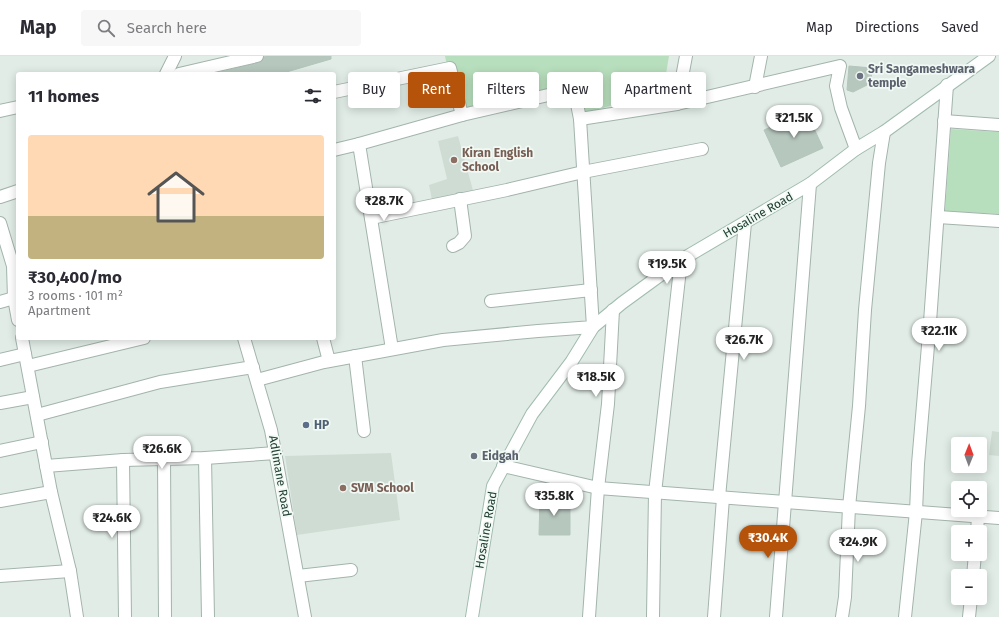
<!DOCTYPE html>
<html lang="en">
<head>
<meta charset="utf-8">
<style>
	body { margin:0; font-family:"Fira Sans",sans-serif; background:#f7f7f7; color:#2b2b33; height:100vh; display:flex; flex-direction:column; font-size:15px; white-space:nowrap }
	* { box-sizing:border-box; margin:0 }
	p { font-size:13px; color:#7c7c81 }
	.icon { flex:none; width:22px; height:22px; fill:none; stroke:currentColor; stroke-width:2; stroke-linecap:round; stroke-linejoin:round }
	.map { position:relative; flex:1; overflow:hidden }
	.sheet { position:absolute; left:16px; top:16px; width:320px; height:268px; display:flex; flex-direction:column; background:#fff; border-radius:4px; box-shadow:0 2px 10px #0003 }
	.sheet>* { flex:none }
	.banner { position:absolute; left:348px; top:16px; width:380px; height:36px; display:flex; gap:8px }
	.needle { width:26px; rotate:1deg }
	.controls { position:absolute; left:951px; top:381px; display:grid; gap:8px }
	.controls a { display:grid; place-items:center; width:36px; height:36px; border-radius:4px; background:#fff; box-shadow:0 2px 10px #0003; font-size:20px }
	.price { position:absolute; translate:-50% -34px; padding:0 9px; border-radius:14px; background:#fff; color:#222; font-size:13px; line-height:26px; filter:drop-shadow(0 1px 2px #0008) }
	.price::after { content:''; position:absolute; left:50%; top:24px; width:12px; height:9px; margin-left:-6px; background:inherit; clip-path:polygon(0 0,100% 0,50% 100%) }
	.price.active { background:#b45309; color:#fff }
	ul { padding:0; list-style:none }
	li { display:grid; align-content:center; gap:8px; height:212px; padding:0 12px }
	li+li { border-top:1px solid #e1e1e2 }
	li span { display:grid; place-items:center; height:124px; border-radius:4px; color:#555 }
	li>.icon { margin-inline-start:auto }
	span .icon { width:72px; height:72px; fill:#fffc; stroke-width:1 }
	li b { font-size:17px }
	h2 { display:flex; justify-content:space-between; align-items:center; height:48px; padding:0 12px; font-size:17px }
	.chip { padding:0 14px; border-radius:4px; background:#fff; box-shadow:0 2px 10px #0003; font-size:14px; line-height:36px }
	.chip.active { background:#b45309; color:#fff }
	header { display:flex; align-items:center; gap:24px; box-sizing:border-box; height:56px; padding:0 20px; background:#fff; border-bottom:1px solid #e1e1e2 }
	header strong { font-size:19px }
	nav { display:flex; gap:22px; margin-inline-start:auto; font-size:14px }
	.search { width:280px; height:36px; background:#f7f7f7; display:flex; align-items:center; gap:10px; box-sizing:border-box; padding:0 14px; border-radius:4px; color:#7c7c81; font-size:15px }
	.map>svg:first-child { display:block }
</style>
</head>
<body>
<header>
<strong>Map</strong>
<div class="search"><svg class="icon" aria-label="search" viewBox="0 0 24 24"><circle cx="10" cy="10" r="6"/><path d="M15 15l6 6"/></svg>Search here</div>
<nav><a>Map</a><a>Directions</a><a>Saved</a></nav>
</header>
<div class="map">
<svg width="999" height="561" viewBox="0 0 999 561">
	<rect width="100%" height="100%" fill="#e1ece6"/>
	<g fill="#cfdcd4">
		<path d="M458 80 474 138 433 149 429 129 447 123 438 85Z"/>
		<path d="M992 375 999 376V400L989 399Z"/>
		<path d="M391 397 400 464 297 479 285 400Z"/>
	</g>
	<g fill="#b8dfbd">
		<path d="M445 0H669L663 36 584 57 568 29 466 54 446 5Z"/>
		<path d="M951 73 999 76V158L945 155Z"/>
	</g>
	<g fill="#b6c7be" stroke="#b3c6bc">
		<path d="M266 0H331V3L283 17V16L274 18H212L259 7 262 5 264 1Z"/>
		<path d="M849 10 872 12 871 27 853 36 847 34Z"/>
		<path d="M806 55 823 92 781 111 764 74Z"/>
		<path d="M540 440 570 445V479H539Z"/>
	</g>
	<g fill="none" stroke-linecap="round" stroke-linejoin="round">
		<defs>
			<g id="street">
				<path d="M166 18 175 0"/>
				<path d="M179 18 257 0"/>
				<path d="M755 31 761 0"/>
				<path d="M334 36 450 12 462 59 574 33 580 63 677 48 840 10 836 30 841 52 856 93"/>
				<path d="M677 48 686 0"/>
				<path d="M0 55 18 51"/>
				<path d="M944 65 999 69"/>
				<path d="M359 88 462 59"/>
				<path d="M334 94 359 88 392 293"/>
				<path d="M0 141 18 135"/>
				<path d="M938 161 999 165"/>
				<path d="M371 162 507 134 583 116 702 93"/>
				<path d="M0 167 13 210 14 242 18 264"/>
				<path d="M453 190 459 187 465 180 460 143"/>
				<path d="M491 245 591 234"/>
				<path d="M0 246 14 242"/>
				<path d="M22 282 51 436 70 515 77 561"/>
				<path d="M244 282 271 374 305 561"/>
				<path d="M323 282 329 305"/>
				<path d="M355 300 364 375"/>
				<path d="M0 304 25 298"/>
				<path d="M28 310 144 282"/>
				<path d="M257 324 324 306 443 284 538 275 593 271 580 63"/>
				<path d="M0 347 33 341"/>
				<path d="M37 359 160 326 253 311"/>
				<path d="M0 395 42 386"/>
				<path d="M164 402 165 561"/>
				<path d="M205 402 208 561"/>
				<path d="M123 404 125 561"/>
				<path d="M46 410 123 404 205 402 276 397"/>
				<path d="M503 410 598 432 999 462"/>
				<path d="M719 441 745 167"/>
				<path d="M0 445 51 436"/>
				<path d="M977 476 978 461"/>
				<path d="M0 520 70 515"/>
				<path d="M298 520 351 514"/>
				<path d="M973 520 975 498"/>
				<path d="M589 561 598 432 608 348 613 254"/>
				<path d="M653 561 655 437 681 204"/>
				<path d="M714 561 723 442"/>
				<path d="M776 561 810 128"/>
				<path d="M842 561 845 541 849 451 859 350 865 254 879 107 884 76"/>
				<path d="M905 561 916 456 918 408 930 266 947 29"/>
				<path d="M969 561 971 542"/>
			</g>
			<path id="secondary" d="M472 561 493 430 532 358 572 305 593 271 622 247 681 204 810 128 856 93 884 76 989 0"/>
		</defs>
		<use href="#street" stroke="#a3b4ac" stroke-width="14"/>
		<use href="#secondary" stroke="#a1bcaf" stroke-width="14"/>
		<use href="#street" stroke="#fff" stroke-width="12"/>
		<use href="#secondary" stroke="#fff" stroke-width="12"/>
	</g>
	<g fill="#6b7280" stroke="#f1f9f4" stroke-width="1.5">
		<circle cx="860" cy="20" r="4"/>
		<circle cx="474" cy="400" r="4"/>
	</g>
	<g fill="#8d6e63" stroke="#f1f9f4" stroke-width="1.5">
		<circle cx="454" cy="104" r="4"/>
		<circle cx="343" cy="432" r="4"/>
	</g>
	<circle fill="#5c6f8a" stroke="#f1f9f4" stroke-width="1.5" cx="306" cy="369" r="4"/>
	<g text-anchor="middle" stroke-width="3.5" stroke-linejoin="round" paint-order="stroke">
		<g font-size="12" font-weight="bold" fill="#5b616d" stroke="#f1f9f4" text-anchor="start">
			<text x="868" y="17">Sri Sangameshwara<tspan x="868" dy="14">temple</tspan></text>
			<text x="482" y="404">Eidgah</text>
		</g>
		<g font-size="12" font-weight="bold" fill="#785e54" stroke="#f1f9f4" text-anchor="start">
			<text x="462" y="101">Kiran English<tspan x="462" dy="14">School</tspan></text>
			<text x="351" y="436">SVM School</text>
		</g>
		<g font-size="12" fill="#203e32" stroke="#f1f9f4">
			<text transform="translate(758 159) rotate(-30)" y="4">Hosaline Road</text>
			<text transform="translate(280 420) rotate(80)" y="4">Adlimane Road</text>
			<text transform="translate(486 474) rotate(-80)" y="4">Hosaline Road</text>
		</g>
		<g font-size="12" font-weight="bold" fill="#4e5e75" stroke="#f1f9f4" text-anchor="start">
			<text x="314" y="373">HP</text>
		</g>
	</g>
</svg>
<div class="controls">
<a><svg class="needle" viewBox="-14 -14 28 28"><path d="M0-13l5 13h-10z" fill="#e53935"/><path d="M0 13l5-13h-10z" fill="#7c7c81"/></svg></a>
<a><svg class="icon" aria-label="locate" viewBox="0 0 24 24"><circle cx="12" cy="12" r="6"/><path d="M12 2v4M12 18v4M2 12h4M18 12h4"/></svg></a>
<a>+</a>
<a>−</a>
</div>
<b class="price" style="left:794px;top:83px">₹21.5K</b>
<b class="price" style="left:384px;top:166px">₹28.7K</b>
<b class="price" style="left:667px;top:229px">₹19.5K</b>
<b class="price" style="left:939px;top:296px">₹22.1K</b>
<b class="price" style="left:744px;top:305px">₹26.7K</b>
<b class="price" style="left:596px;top:342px">₹18.5K</b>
<b class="price" style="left:162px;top:414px">₹26.6K</b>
<b class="price" style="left:554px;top:461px">₹35.8K</b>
<b class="price" style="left:112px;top:483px">₹24.6K</b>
<b class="price active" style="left:768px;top:503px">₹30.4K</b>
<b class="price" style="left:858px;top:507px">₹24.9K</b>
<div class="banner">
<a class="chip">Buy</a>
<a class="chip active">Rent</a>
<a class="chip">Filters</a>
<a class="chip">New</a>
<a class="chip">Apartment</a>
</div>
<section class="sheet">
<h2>11 homes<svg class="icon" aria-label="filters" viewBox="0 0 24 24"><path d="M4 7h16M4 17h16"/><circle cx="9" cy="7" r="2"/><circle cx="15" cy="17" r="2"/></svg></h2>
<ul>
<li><span style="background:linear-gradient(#ffd9b3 65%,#c2b280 0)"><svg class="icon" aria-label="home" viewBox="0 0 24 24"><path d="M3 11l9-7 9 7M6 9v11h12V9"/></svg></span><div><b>₹30,400/mo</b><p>3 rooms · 101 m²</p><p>Apartment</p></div></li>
</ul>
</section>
</div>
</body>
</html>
